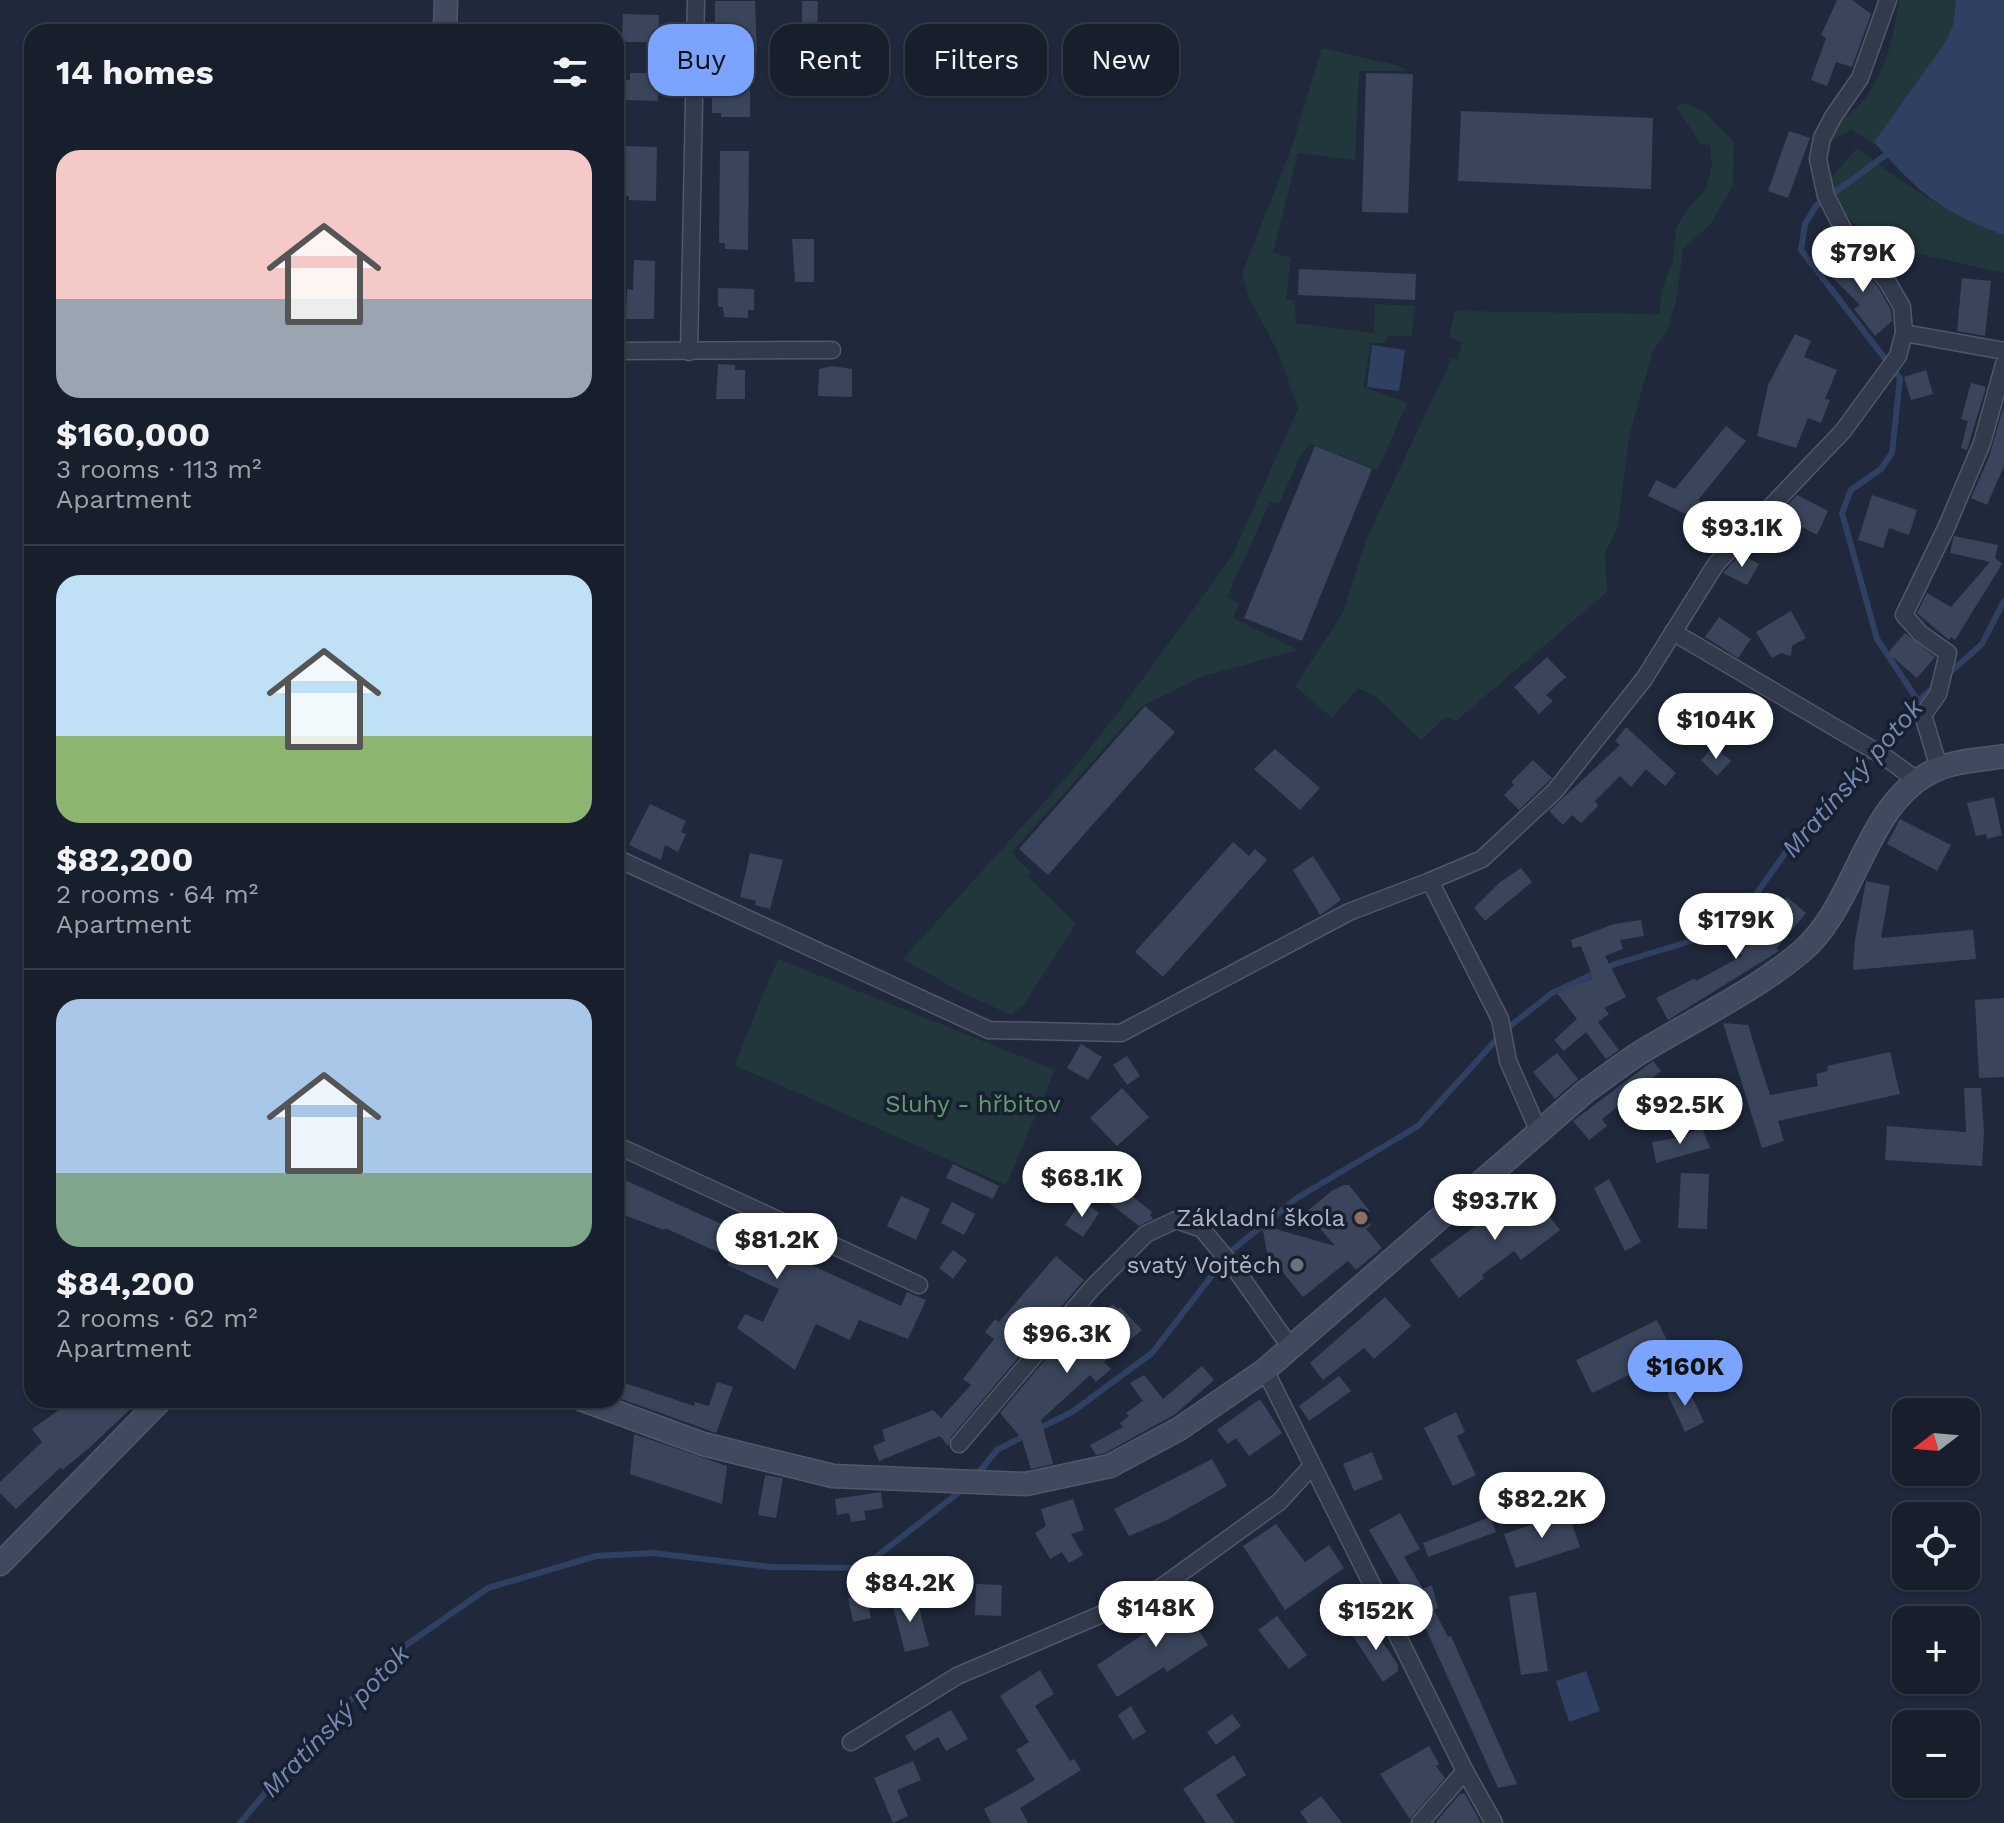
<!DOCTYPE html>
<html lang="en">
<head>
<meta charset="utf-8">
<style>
	body { margin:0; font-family:"Work Sans",sans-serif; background:#242c38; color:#f1f3f6; height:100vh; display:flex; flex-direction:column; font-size:30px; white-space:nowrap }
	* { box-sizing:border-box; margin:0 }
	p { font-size:26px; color:#9ea2a9 }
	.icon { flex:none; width:44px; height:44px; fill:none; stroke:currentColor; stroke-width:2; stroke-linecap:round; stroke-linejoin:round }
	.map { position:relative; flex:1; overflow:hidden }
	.side { position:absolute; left:24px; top:24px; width:600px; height:1384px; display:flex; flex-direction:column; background:#171f2c; border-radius:24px; box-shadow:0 2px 6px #0004,0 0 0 2px #363d48 }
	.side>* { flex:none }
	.guide { position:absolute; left:648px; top:24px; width:760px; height:72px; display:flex; gap:16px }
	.needle { width:52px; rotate:254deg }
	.fabs { position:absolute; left:1892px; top:1398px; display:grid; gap:16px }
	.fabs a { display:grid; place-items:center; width:88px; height:88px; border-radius:16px; background:#171f2c; box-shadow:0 2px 6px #0004,0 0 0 2px #363d48; font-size:40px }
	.price { position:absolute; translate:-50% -68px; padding:0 18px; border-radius:28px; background:#fff; color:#222; font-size:26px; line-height:52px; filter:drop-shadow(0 2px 4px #0008) }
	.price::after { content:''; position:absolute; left:50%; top:48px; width:24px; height:18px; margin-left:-12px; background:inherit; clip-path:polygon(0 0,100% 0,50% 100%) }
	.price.active { background:#7aa4ff; color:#111 }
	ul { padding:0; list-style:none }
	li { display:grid; align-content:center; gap:16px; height:424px; padding:0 32px }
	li+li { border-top:2px solid #363d48 }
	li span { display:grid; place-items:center; height:248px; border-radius:24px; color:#555 }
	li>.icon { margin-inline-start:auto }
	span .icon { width:144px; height:144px; fill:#fffc; stroke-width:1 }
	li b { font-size:34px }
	h2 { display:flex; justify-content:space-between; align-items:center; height:96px; padding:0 32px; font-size:34px }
	.tag { padding:0 28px; border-radius:24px; background:#171f2c; box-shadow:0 2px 6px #0004,0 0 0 2px #363d48; font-size:28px; line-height:72px }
	.tag.active { background:#7aa4ff; color:#111 }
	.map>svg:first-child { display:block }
</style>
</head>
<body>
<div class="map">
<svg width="2004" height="1823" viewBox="0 0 2004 1823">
	<rect width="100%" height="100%" fill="#1f293b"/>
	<g fill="#21373c">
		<path d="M1899 0H1956L1953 25 1946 41 1873 144 1851 129 1827 145C1835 118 1846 120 1862 102 1886 75 1894 34 1899 0Z"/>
		<path d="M1322 48 1400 66 1406 71H1359L1355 160 1298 153 1273 252 1291 258 1286 299 1295 301 1296 323 1374 333 1375 304 1415 306 1412 336H1387L1385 343H1371L1363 387 1407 403 1378 470 1310 444 1301 455 1279 504 1270 502 1227 597 1239 603 1233 618 1298 650 1204 676 1142 706 1011 853 1031 872 1028 877 1076 924 1024 1004 1011 1015 959 991 903 959 1072 771 1123 706 1232 556 1298 409 1279 354 1249 297 1242 274 1292 146Z"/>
		<path d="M1687 103 1706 113 1734 142 1733 185 1710 225 1683 249 1676 302 1667 331 1652 353 1629 437 1618 526 1605 554 1607 592 1456 721 1446 717 1421 740 1376 697 1358 688 1332 718 1295 686 1343 613 1366 540 1452 358 1458 360 1462 342 1449 338 1455 311 1659 314 1662 289 1673 261 1676 229 1685 212 1706 189 1712 165 1710 145 1701 144 1676 107Z"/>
		<path d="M1857 148C1904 184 1948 214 2004 235V273L1874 244 1838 206 1827 183Z"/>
		<path d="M778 959 1055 1070 1006 1185 734 1065Z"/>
	</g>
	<g fill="#2f4062">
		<path d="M1956 0H2004V235C1939 211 1919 193 1874 142L1946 41 1953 25Z"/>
		<path d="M1372 345 1405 350 1399 391 1367 387Z"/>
		<path d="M1586 1671 1600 1711 1569 1722 1556 1681Z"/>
	</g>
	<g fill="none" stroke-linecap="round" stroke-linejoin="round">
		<g stroke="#2f4062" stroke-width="6">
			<path d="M1890 152 1816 206 1805 224 1801 250 1900 378 1892 453 1881 469 1851 490 1842 513 1877 639 1918 701"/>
			<path d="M1946 676 1982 644 2004 601"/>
			<path d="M1036 1430 1072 1412 1152 1353 1231 1251 1297 1198 1418 1126 1505 1030 1552 993 1615 964 1714 934 1752 900 1805 825 1913 706 1935 686"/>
			<path d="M974 1478 997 1450 1026 1435"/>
			<path d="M240 1823 293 1760 399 1650 488 1588 596 1556 653 1553 771 1567 862 1568 967 1486"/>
		</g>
	</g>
	<g fill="#3a455b">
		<path d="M1837 0H1852L1871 14 1852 67 1836 62 1827 86 1811 80 1826 38 1821 35Z"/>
		<path d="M715 1H755L757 53H729V43H715Z"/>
		<path d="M802 1H818L817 33H802Z"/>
		<path d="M623 14 659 15 658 42H622Z"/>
		<path d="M630 73H658V101L623 100V80H630Z"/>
		<path d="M1366 73 1413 74 1408 213 1362 212Z"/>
		<path d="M721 86H750V117H721V113H712V89H721Z"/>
		<path d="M1461 111 1653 118 1651 189 1458 181Z"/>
		<path d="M1789 131 1810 138 1788 198 1768 191Z"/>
		<path d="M624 146 657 147 656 201 629 200V196H622Z"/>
		<path d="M720 151H749L748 250 725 249V243H719Z"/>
		<path d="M792 239H814V282H795Z"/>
		<path d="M1852 257 1878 287 1891 310 1892 321 1875 336 1854 309 1860 305 1825 270 1836 258 1843 265Z"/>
		<path d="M634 260 655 261 654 319H626L627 289 633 290Z"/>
		<path d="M1299 269 1416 274 1415 300 1298 295Z"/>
		<path d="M1962 278 1991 281 1985 336 1957 331Z"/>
		<path d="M718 288 754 289V310H748V318L724 317 723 307H718Z"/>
		<path d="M1795 334 1811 341 1804 357 1837 370 1825 399 1830 400 1821 423 1808 418 1796 448 1757 436 1768 385Z"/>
		<path d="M718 364 735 365V370H745V399H716Z"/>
		<path d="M832 366 852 369V397L818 396 819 369Z"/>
		<path d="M1926 370 1933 394 1911 400 1904 377Z"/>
		<path d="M1971 383 1986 387 1967 450 1961 448 1968 421 1961 419Z"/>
		<path d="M2004 405V466L1987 505 1971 498 1989 457Z"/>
		<path d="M1726 426 1746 441 1698 500 1720 511 1702 549 1687 541 1698 520 1648 496 1656 480 1675 489Z"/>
		<path d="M1315 446 1372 469 1302 641 1244 618Z"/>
		<path d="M1797 495 1828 511 1817 535 1802 527 1796 535 1789 529 1779 541 1764 530Z"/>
		<path d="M1872 495 1917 510 1909 535 1889 528 1883 548 1858 540Z"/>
		<path d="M1954 536 1998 545 1995 558 2002 564 1955 640 1951 637 1949 640 1917 613 1927 593 1951 607 1990 562 1950 553Z"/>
		<path d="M1741 554 1759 564 1747 585 1723 573Z"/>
		<path d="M1791 611 1806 638 1792 646 1791 656 1781 653 1772 658 1756 632Z"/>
		<path d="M1719 617 1751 639 1738 658 1705 637Z"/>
		<path d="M1905 633 1935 657 1917 678 1888 653Z"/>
		<path d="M1547 657 1566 677 1546 695 1553 701 1539 714 1514 687Z"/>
		<path d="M1145 706 1175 732 1048 875 1019 849Z"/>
		<path d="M1626 727 1676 773 1665 786 1646 769 1631 787 1620 776 1595 801 1598 806 1581 823 1572 815 1563 825 1549 811 1620 745 1615 741Z"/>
		<path d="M1714 746 1731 761 1717 776 1701 760Z"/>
		<path d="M1275 749 1320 788 1300 810 1254 769Z"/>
		<path d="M1533 760 1552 778 1519 810 1504 795 1514 785 1511 782Z"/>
		<path d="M1994 797 2002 835 1987 839 1986 834 1976 836 1967 803Z"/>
		<path d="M650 804 686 821 681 832 686 834 678 852 665 845 661 860 629 845Z"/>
		<path d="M1900 819 1951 845 1937 871 1887 844Z"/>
		<path d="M1233 842 1249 856 1255 849 1267 860 1163 977 1135 952Z"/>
		<path d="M750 853 783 860 770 909 755 905 756 901 740 897Z"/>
		<path d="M1313 856 1341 900 1320 915 1293 870Z"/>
		<path d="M1521 868 1532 882 1485 921 1474 908 1499 883Z"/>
		<path d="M1866 881 1890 886 1881 938 1973 930 1976 959 1853 970 1855 940Z"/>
		<path d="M1787 897 1806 913 1776 949 1779 951 1668 1020 1656 998 1695 978 1696 981 1742 956 1740 953Z"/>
		<path d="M1641 920 1644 936 1620 940 1623 949 1605 956 1626 997 1604 1008 1609 1014 1598 1022 1619 1050 1606 1059 1586 1032 1564 1051 1554 1040 1577 1019 1557 993 1593 978 1581 946 1573 948 1571 940 1614 924Z"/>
		<path d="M2004 998V1077L1979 1078 1975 1000Z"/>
		<path d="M1723 1023 1748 1025 1770 1095 1818 1086 1816 1074 1828 1071 1827 1066 1890 1052 1900 1094 1778 1121 1784 1141 1762 1148Z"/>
		<path d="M1081 1044 1102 1057 1088 1080 1067 1068Z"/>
		<path d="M1557 1053 1578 1079 1555 1099 1533 1072Z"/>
		<path d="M1127 1056 1140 1076 1127 1085 1113 1065Z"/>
		<path d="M1653 1061 1661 1071 1602 1119 1607 1126 1589 1140 1573 1121Z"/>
		<path d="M1122 1088 1149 1117 1117 1146 1090 1118Z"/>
		<path d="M1964 1088H1981L1984 1133 1982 1166 1885 1160 1887 1126 1966 1132Z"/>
		<path d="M1702 1128 1710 1148 1656 1163 1652 1142 1677 1138Z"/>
		<path d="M953 1164 999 1186 993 1199 946 1178Z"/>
		<path d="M1681 1173 1709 1174 1707 1229 1678 1228Z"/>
		<path d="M1121 1175 1138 1189 1132 1196 1152 1212 1150 1215 1153 1219 1139 1226 1103 1198Z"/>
		<path d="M616 1176 901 1306 907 1292 926 1300 908 1339 859 1320 850 1340 816 1324 795 1370 737 1328 745 1314 763 1322 779 1289 727 1265 731 1258 665 1228 664 1230 616 1212Z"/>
		<path d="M1609 1179 1641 1242 1625 1251 1594 1188Z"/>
		<path d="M1344 1185H1349L1369 1210 1368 1221 1371 1225 1366 1229 1382 1248 1356 1270 1348 1261 1303 1297 1267 1253 1261 1219 1279 1230 1335 1246 1306 1212 1333 1190Z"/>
		<path d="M1527 1187 1560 1230 1521 1260 1514 1251 1482 1275 1484 1278 1459 1298 1430 1260Z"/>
		<path d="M901 1196 930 1209 916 1240 887 1226Z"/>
		<path d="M1082 1200 1099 1213 1083 1237 1065 1225Z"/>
		<path d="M952 1202 975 1214 964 1235 941 1223Z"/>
		<path d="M953 1250 967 1260 953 1279 939 1268Z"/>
		<path d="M1056 1256 1084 1280 951 1437 948 1446 940 1436 879 1461 873 1446 885 1441 882 1430 933 1410 941 1418 971 1385 963 1379 994 1339 985 1332 995 1319 999 1322Z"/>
		<path d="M1385 1297 1411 1326 1374 1359 1364 1348 1323 1380 1310 1363Z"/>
		<path d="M1113 1304 1118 1309 1120 1307 1142 1330 1104 1362 1111 1369 1096 1382 1090 1375 1041 1420 1053 1464 1031 1469 1022 1439 1000 1413 1092 1305 1101 1313Z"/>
		<path d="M1657 1320 1671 1348 1631 1368 1633 1373 1592 1393 1576 1360Z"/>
		<path d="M1202 1366 1214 1380 1174 1415 1105 1453 1096 1455 1090 1445 1123 1427 1120 1423 1129 1416 1126 1413 1143 1401 1130 1383 1144 1375 1163 1399Z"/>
		<path d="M1339 1376 1351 1391 1309 1421 1299 1406Z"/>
		<path d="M616 1380 694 1406 695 1402 709 1406 717 1382 733 1387 716 1433 616 1397Z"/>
		<path d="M1686 1384 1704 1422 1685 1432 1667 1393Z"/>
		<path d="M1260 1399 1282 1433 1249 1456 1236 1438 1228 1444 1217 1430Z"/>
		<path d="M73 1400H105L110 1405 115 1400H140L88 1449 62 1470 61 1467 16 1509 0 1493V1482L42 1442 32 1429Z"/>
		<path d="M1456 1412 1465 1432 1457 1436 1476 1475 1453 1486 1424 1428Z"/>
		<path d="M634 1434 727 1466 722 1504 630 1474Z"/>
		<path d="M1372 1452 1383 1479 1354 1491 1343 1464Z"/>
		<path d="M1212 1459 1227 1486 1167 1520 1129 1536 1114 1509Z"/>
		<path d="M765 1475 783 1478 776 1518 758 1515Z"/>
		<path d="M881 1492 883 1508 864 1511 866 1520 851 1522 849 1513 837 1515 835 1499Z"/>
		<path d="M1073 1499 1084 1530 1071 1534 1083 1555 1069 1563 1062 1552 1050 1559 1035 1533 1046 1526 1041 1509Z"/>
		<path d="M1568 1512 1580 1547 1516 1568 1504 1534Z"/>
		<path d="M1400 1513 1420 1549 1404 1557 1423 1589 1432 1585 1438 1608 1434 1610 1448 1637 1451 1636 1517 1784 1498 1788 1424 1625 1369 1530Z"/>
		<path d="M1490 1517 1496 1532 1428 1557 1423 1543Z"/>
		<path d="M1276 1524 1305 1562 1329 1545 1344 1568 1285 1610 1243 1546Z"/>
		<path d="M976 1584 1002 1585 1001 1616 975 1615Z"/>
		<path d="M1536 1592 1548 1671 1521 1675 1509 1596Z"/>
		<path d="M1186 1593 1203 1618 1195 1624 1208 1645 1167 1672 1164 1667 1117 1697 1097 1665 1175 1613 1169 1604Z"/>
		<path d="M866 1594 871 1618 853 1622 848 1598Z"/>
		<path d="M916 1596 929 1646 905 1652 892 1602Z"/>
		<path d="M1277 1616 1307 1655 1289 1669 1258 1630Z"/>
		<path d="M1369 1622 1398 1665V1671L1383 1682 1351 1633Z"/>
		<path d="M1040 1670 1054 1694 1035 1706 1070 1761 1074 1759 1081 1770 1020 1808 1028 1823H991L984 1809 1035 1780 1016 1750 1029 1742 1000 1696Z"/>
		<path d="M1131 1706 1146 1732 1133 1740 1118 1715Z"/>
		<path d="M951 1710 968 1739 946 1751 938 1737 914 1751 905 1736Z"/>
		<path d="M1232 1714 1241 1726 1216 1745 1207 1732Z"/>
		<path d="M1429 1746 1439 1764 1436 1766 1445 1778 1410 1819 1380 1774Z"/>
		<path d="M1234 1755 1246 1775 1216 1795 1235 1823H1206L1183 1789Z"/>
		<path d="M913 1761 921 1780 897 1790 908 1816 893 1823 874 1778Z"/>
		<path d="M1460 1794H1465L1481 1823H1435Z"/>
		<path d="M1321 1796 1342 1823H1308L1300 1812Z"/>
	</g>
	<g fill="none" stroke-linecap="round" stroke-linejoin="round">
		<defs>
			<g id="street">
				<path d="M1904 333 2004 351"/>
				<path d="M616 351 832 350"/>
				<path d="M689 352 696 0"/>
				<path d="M1673 632 1885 757 1918 781"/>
				<path d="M1939 768 1923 715 1938 694 1948 653 1921 634 1904 615 1947 526 1982 443 2004 364"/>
				<path d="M616 858 989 1030 1121 1033 1349 912 1430 881 1500 1019 1508 1061 1539 1132"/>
				<path d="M1430 881 1482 859 1555 791 1644 679 1716 564 1843 431 1898 356 1904 333 1902 307 1887 281 1844 231 1826 196 1818 159 1822 138 1833 117 1860 78 1888 0"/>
				<path d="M616 1145 919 1285"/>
				<path d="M1265 1370 1465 1771 1494 1823"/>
				<path d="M959 1444 1093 1287 1146 1234 1176 1220 1202 1229 1236 1270 1291 1348"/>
				<path d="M851 1742 957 1676 1156 1591 1279 1502 1312 1466"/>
				<path d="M1420 1823 1465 1771"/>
			</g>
			<g id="secondary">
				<path d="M445 32 446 0"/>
				<path d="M583 1400 703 1444 833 1476 1026 1484 1110 1466 1179 1429 1265 1370 1586 1091C1606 1077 1626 1061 1646 1049 1699 1017 1754 991 1801 952 1859 903 1864 800 1938 769 1957 760 1983 760 2004 756"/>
				<path d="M0 1564 161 1400"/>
			</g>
		</defs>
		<use href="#street" stroke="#505869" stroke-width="19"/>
		<use href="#secondary" stroke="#505869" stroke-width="25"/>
		<use href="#street" stroke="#323b4b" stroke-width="16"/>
		<use href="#secondary" stroke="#40495e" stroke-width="22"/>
	</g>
	<circle fill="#8d6e63" stroke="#18202f" stroke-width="3" cx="1361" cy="1218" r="8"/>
	<circle fill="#6b7280" stroke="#18202f" stroke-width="3" cx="1297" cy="1265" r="8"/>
	<g text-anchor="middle" stroke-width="7" stroke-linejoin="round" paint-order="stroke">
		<g font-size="24" fill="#629a73" stroke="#18202f">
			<text x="973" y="1112">Sluhy - hřbitov</text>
		</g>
		<g font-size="24" fill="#adb5c8" stroke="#18202f" text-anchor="end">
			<text x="1345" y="1226">Základní škola</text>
			<text x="1281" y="1273">svatý Vojtěch</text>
		</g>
		<g font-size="26" font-style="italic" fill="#7289b3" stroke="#18202f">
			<text transform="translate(1852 778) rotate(-49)" y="9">Mratínský potok</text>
			<text transform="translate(335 1721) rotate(-46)" y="9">Mratínský potok</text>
		</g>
	</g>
</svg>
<div class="fabs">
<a><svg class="needle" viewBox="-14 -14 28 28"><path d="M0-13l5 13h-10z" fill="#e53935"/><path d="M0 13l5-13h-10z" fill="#9ea2a9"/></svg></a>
<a><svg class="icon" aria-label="locate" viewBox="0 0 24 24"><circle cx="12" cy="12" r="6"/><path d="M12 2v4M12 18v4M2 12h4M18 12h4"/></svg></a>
<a>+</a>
<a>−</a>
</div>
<b class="price" style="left:1863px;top:294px">$79K</b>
<b class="price" style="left:1742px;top:569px">$93.1K</b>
<b class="price" style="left:1716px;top:761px">$104K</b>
<b class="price" style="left:1736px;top:961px">$179K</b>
<b class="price" style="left:1680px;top:1146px">$92.5K</b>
<b class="price" style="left:1082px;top:1219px">$68.1K</b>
<b class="price" style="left:1495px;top:1242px">$93.7K</b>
<b class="price" style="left:777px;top:1281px">$81.2K</b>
<b class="price" style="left:1067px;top:1375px">$96.3K</b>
<b class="price active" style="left:1685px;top:1408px">$160K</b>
<b class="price" style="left:1542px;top:1540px">$82.2K</b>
<b class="price" style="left:910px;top:1624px">$84.2K</b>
<b class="price" style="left:1156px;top:1649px">$148K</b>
<b class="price" style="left:1376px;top:1652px">$152K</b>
<div class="guide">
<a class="tag active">Buy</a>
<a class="tag">Rent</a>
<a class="tag">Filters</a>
<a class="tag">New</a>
</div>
<section class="side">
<h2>14 homes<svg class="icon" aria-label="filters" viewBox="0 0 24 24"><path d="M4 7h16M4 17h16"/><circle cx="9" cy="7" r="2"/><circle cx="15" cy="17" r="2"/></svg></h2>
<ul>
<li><span style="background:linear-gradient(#f6c9c9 60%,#9aa5b1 0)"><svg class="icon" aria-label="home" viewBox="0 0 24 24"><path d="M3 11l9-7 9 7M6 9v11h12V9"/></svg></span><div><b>$160,000</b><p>3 rooms · 113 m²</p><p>Apartment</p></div></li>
<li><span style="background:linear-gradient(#bfe0f5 65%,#8fb573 0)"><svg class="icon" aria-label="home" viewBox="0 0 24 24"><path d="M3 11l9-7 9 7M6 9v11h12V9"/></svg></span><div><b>$82,200</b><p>2 rooms · 64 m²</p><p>Apartment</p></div></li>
<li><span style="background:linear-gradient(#a9c7e8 70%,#7fa58c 0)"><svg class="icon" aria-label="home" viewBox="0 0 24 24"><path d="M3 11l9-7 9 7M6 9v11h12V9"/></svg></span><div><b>$84,200</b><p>2 rooms · 62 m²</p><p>Apartment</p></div></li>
</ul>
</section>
</div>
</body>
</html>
